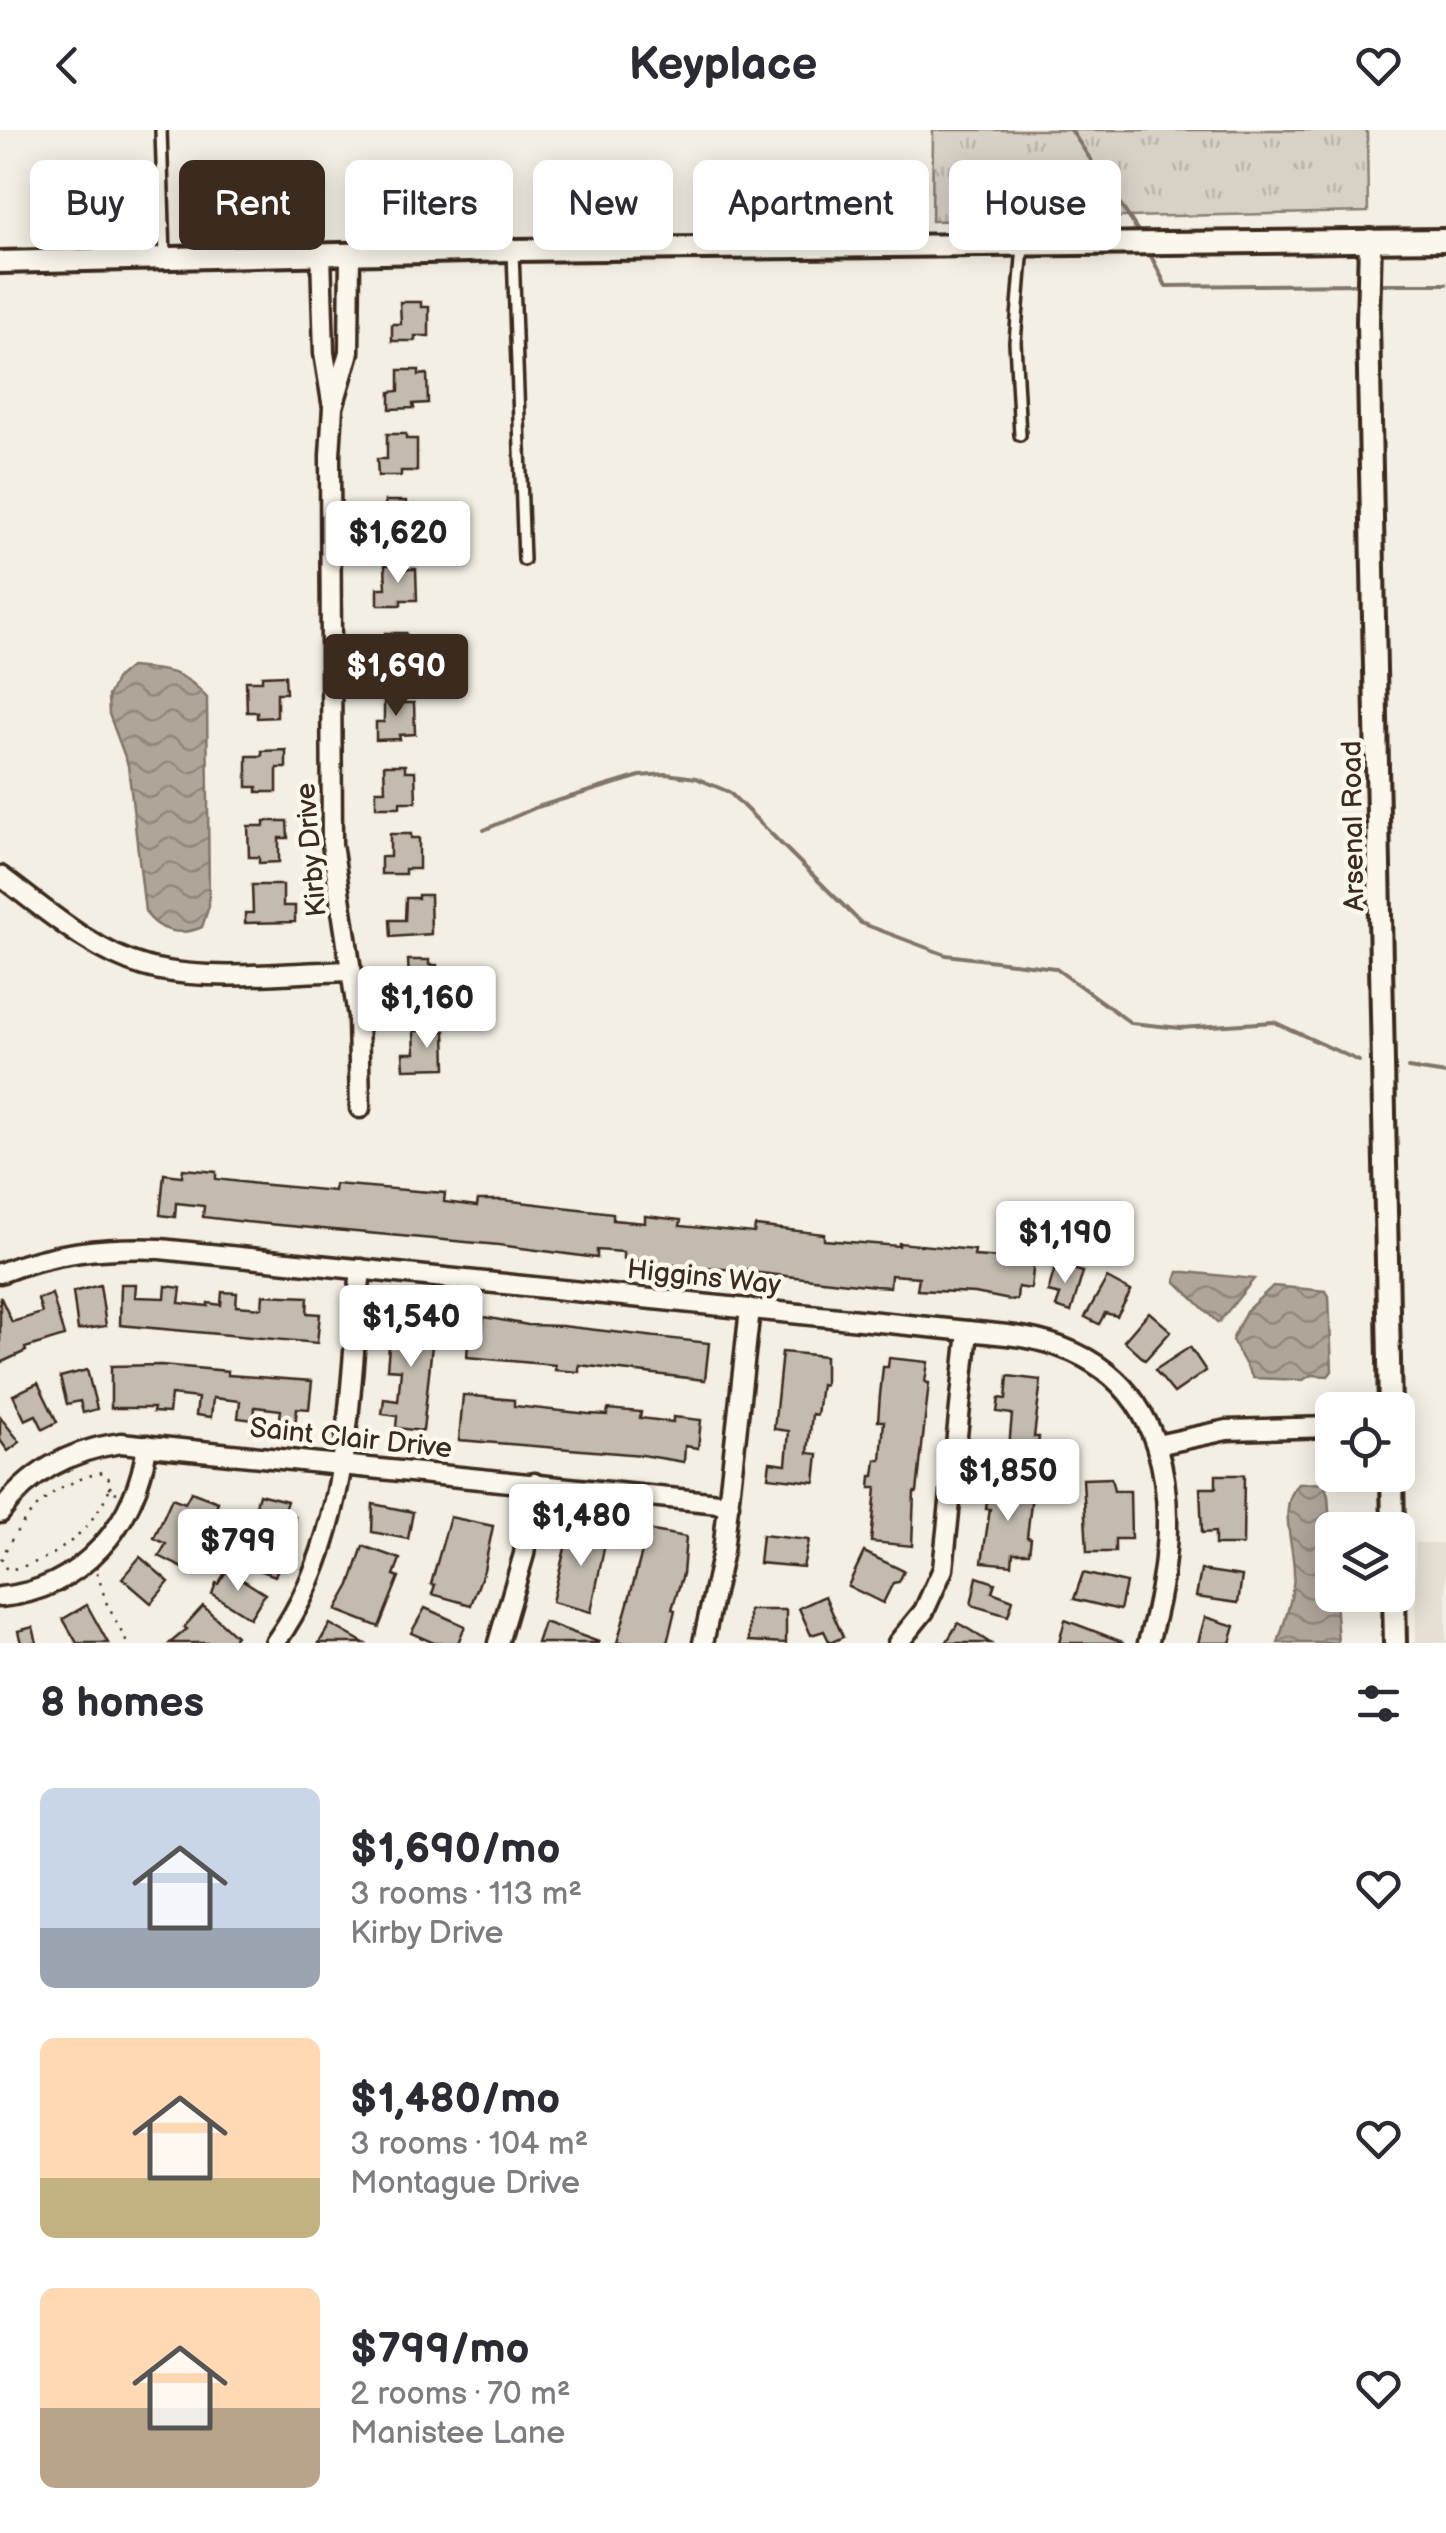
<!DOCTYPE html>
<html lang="en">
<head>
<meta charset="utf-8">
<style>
	body { margin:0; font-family:"Balsamiq Sans",sans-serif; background:#f7f7f7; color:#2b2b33; height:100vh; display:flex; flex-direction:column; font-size:38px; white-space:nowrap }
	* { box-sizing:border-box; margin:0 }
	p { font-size:32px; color:#7c7c81 }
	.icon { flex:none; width:55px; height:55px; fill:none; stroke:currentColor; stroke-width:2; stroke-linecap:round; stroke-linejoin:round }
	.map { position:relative; height:1513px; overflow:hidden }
	.details { display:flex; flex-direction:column; background:#fff; flex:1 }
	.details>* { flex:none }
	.guide { position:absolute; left:30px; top:30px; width:1388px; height:90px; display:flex; gap:20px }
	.controls { position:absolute; left:1315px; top:1262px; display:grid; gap:20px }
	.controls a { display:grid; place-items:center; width:100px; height:100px; border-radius:15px; background:#fff; box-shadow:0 5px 25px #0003; font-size:50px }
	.price { position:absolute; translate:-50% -85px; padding:0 22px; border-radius:10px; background:#fff; color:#222; font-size:32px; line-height:65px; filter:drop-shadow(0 2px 5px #0008) }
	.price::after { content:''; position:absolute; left:50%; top:60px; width:30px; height:22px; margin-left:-15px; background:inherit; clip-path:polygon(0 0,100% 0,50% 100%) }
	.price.active { background:#3b2a1e; color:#fff }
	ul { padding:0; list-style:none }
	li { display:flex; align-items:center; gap:30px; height:250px; padding:0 40px }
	li span { display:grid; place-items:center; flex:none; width:280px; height:200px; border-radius:15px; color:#555 }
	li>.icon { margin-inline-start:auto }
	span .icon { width:120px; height:120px; fill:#fffc; stroke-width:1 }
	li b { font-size:42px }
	h2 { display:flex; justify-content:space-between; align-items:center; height:120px; padding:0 40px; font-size:42px }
	.tag { padding:0 35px; border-radius:15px; background:#fff; box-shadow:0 5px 25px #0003; font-size:35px; line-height:90px }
	.tag.active { background:#3b2a1e; color:#fff }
	header { display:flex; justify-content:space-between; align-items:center; height:130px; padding:0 40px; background:#fff; font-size:45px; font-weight:600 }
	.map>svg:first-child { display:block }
</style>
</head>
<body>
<header><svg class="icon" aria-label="back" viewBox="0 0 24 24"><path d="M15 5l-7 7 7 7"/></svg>Keyplace<svg class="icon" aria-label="heart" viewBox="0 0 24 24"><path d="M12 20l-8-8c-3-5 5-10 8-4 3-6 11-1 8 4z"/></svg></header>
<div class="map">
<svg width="1446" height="1513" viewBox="0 0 1446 1513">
	<defs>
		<pattern id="grass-tufts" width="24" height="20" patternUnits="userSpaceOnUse" patternTransform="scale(2.5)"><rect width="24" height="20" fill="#d8d1c6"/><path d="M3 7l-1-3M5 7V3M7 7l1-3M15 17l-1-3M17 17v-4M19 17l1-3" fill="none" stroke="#bab4aa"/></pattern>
		<pattern id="water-waves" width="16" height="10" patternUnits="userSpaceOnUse" patternTransform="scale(2.5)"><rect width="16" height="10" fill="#afa69a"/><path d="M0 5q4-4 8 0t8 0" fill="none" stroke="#90877d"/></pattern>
	</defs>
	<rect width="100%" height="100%" fill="#f3efe4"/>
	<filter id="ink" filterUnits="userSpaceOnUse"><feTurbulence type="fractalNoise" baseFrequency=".01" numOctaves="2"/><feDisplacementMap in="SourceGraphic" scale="20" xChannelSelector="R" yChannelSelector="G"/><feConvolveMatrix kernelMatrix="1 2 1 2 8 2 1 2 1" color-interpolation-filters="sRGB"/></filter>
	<g filter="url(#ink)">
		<path fill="#e5dfd4" d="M1415 1413H1446V1513H1416Z"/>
		<path fill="url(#grass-tufts)" stroke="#8a7e72" stroke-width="2.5" d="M933 0H1367L1368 82 932 91Z"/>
		<g fill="url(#water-waves)" stroke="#817468" stroke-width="2.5">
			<path d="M130 537C165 540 183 539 207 568L209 776 202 797C180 807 157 801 145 781L128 635 109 584 108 566 117 548Z"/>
			<path d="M1178 1142H1186L1254 1149 1218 1193 1175 1151Z"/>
			<path d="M1273 1156 1326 1161 1329 1166 1332 1241 1328 1246 1311 1245 1303 1250 1253 1248 1232 1210 1246 1181Z"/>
			<path d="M1324 1353 1328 1366 1338 1513H1278C1285 1490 1293 1468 1294 1444 1295 1416 1276 1375 1299 1354Z"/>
		</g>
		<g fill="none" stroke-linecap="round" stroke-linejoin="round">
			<g stroke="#817468" stroke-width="4">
				<path d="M1071 0 1140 104"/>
				<path d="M1149 122 1166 156 1364 154"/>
				<path d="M1378 154H1446"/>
				<path d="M484 700 537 677 640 646 666 644 696 648 729 662 861 793 946 825 1055 838 1131 893 1180 898 1274 892 1359 931"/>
				<path d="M1408 938 1446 944"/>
			</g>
		</g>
		<g fill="#c3bbb0" stroke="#3b2a1e" stroke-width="2.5">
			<path d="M400 172H421V177H429V206H415V211H392V194H401Z"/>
			<path d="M399 240H419V245L427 244 428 273 413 274 414 278 390 279V262L399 261Z"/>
			<path d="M387 304H406V309H417V341H401V346H378L377 329H387Z"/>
			<path d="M385 371H406V376L414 375V405H400V410H377L376 393H386Z"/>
			<path d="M406 434V439H416L417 470H401V475H378V458H386L385 435Z"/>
			<path d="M385 503H406V508L414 507V537H400V542H377L376 525 386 524Z"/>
			<path d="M285 545 286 563H277V587L257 588V582H247L246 551H262V546Z"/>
			<path d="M384 567H404V573H414L415 604 399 605 400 609 376 610V592H384Z"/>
			<path d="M286 620V638H277V662H257V657H247V626H262V621Z"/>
			<path d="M384 635H405V641H415L416 672H400V677H376V660H385Z"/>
			<path d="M264 691H287L288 708H279V732L259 733V727H249L248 696H264Z"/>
			<path d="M390 704H411V708H419V739H405V744H381V727H390Z"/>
			<path d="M252 755H283V776H295V792L245 793V783H253Z"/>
			<path d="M418 765H430L431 804 391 807 390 790H405L406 768H418Z"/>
			<path d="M408 830H429V835H437L438 864H423V869H400L399 852H409Z"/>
			<path d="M414 901H445L446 938 404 939 403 923H415Z"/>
			<path d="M183 1039 216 1042V1049L258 1054 334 1061 335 1054 417 1061 445 1063 444 1072 477 1076 478 1070H503L613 1083V1090L645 1093V1086L681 1090 680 1096 754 1103 755 1096 824 1104V1110L899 1116V1113L975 1120 974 1126 1034 1130 1031 1159 1018 1157 1017 1170H1010L975 1163 917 1160 919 1147 891 1145 890 1157 875 1156 751 1142V1140L694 1138 623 1129V1122L597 1120V1128L499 1115 246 1092 203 1087 204 1076 176 1073 175 1087 160 1085 164 1044 182 1046Z"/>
			<path d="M1056 1134 1083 1142 1071 1182 1056 1177 1060 1165 1048 1162Z"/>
			<path d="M1107 1148 1131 1161 1117 1186 1105 1183 1099 1194 1085 1187Z"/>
			<path d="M121 1154H136L135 1167 165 1168 166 1156 181 1158 179 1173 208 1176V1173L221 1175 222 1162 237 1163 236 1176 262 1178 263 1165 308 1167 307 1183 320 1184 317 1213 120 1195Z"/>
			<path d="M100 1155 106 1196 78 1200 73 1162Z"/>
			<path d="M52 1164 64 1206 25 1218 26 1221 0 1233V1166L12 1192 42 1183 38 1169Z"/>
			<path d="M1149 1182 1171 1201 1145 1230 1124 1211Z"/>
			<path d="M407 1183 435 1186 423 1301 396 1298 397 1286 382 1284 384 1269 398 1271 401 1240 387 1239 391 1195 406 1196Z"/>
			<path d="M484 1187 528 1195 562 1196 709 1213 705 1250 579 1235V1242L555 1240V1235L467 1227 469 1199 483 1200Z"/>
			<path d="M1190 1217 1206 1241 1174 1263 1155 1240Z"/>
			<path d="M782 1222 825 1226V1255L821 1254 817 1285 812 1284 808 1323 818 1324 815 1352 768 1347 770 1332 786 1334 789 1301 774 1299Z"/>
			<path d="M889 1228 928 1232 925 1252 929 1253 917 1362H914L912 1416 871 1412 876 1358H870L871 1346H874L876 1330H881L884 1291H878L880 1265 883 1237H888Z"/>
			<path d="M161 1235 228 1241V1245L312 1251 309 1279 297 1278 295 1296 279 1295 281 1280 255 1277 254 1290 238 1288 240 1271 213 1268 211 1287 196 1285 198 1268 171 1265 169 1283 153 1282 154 1278H111V1236Z"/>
			<path d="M87 1240 97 1279 83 1283 80 1271 67 1274 60 1247Z"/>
			<path d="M1008 1246 1041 1250 1034 1307H1039L1036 1334 992 1330 993 1315 1009 1317 1012 1284 997 1282 999 1268 1006 1269Z"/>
			<path d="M38 1253 57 1292 43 1299 36 1285 25 1290 13 1265Z"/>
			<path d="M463 1265 514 1270V1276L589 1284 607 1285 608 1279 641 1282 640 1288 673 1292V1287L701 1290 698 1318 685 1316 684 1332 642 1325 459 1310Z"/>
			<path d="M0 1287 20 1312 8 1321 0 1310Z"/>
			<path d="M1216 1345H1244L1243 1415H1215V1402L1202 1403 1200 1358H1216Z"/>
			<path d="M1111 1348 1114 1361H1130L1131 1409H1115V1422H1087L1083 1349Z"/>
			<path d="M1005 1353 1033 1356 1027 1407 1031 1408 1029 1423H1013L1012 1435 982 1432 990 1379H986L988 1364 1003 1366Z"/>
			<path d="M191 1362 218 1372 208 1399 185 1439 159 1426 166 1414 154 1408 172 1368 185 1373Z"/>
			<path d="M259 1364 287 1371 283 1384 295 1387 292 1402 252 1391Z"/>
			<path d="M373 1374 413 1382 408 1409 372 1402Z"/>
			<path d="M450 1387 493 1396 484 1440 471 1475 432 1464 435 1455 431 1454Z"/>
			<path d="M578 1394 608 1399 591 1482 552 1472 566 1414 572 1415Z"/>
			<path d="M648 1400 686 1407 683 1444 672 1479 675 1480 667 1513H617Z"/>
			<path d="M241 1403 285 1421 275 1446 233 1430Z"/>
			<path d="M762 1405 809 1410 803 1437 759 1433Z"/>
			<path d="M363 1416 400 1429 394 1445 399 1447 379 1497 336 1480 350 1455Z"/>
			<path d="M864 1422 904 1441 899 1452 893 1453 883 1473 848 1456Z"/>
			<path d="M140 1427 169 1452 151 1473 122 1448Z"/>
			<path d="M227 1440 265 1464 250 1488 212 1464 216 1453 218 1454Z"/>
			<path d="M1201 1440 1242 1446 1238 1473 1196 1467Z"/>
			<path d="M1083 1443 1126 1453 1120 1480 1074 1469Z"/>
			<path d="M977 1447 995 1453 992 1462 1013 1470 1008 1486 971 1475Z"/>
			<path d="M825 1466 843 1507 830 1513 824 1501 811 1505 799 1478Z"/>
			<path d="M87 1475 108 1513H77L74 1508 63 1489Z"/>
			<path d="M203 1476 236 1506 230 1513H170L187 1499 184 1497Z"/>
			<path d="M425 1478 465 1496 458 1513H434L411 1503Z"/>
			<path d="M749 1480H786V1513L749 1511Z"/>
			<path d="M1205 1487 1235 1496 1230 1513H1198Z"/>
			<path d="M1065 1490 1123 1512V1513H1059Z"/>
			<path d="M544 1492 599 1512 598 1513H537Z"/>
			<path d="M958 1493 970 1500 990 1513H946Z"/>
			<path d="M330 1494 364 1513H319Z"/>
			<path d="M33 1497 37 1513H21L18 1501Z"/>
		</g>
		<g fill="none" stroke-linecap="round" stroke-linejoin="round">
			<defs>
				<g id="service">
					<path d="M161 0 165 128"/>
					<path d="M513 122 524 430"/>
					<path d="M1020 305 1015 212 1023 116"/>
				</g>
				<g id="minor">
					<path d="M321 124 324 223 332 272"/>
					<path d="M350 124 349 222 333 277 330 325 332 714 358 887 360 978"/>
					<path d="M0 746C44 778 91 821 144 836 203 853 289 842 352 841"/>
					<path d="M0 1143C52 1122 104 1117 160 1119L1007 1205C1178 1224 1187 1379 1148 1513"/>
					<path d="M1157 1315 1227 1300 1332 1297"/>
					<path d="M0 1383C29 1342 72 1320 121 1313L729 1374"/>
					<path d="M0 1467C82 1460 137 1393 147 1315"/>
					<path d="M275 1513C352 1406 348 1266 361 1139"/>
					<path d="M498 1513 524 1424 534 1353"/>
					<path d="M703 1513 723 1421 750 1179"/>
					<path d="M898 1513 924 1481 943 1439 968 1201"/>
				</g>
				<g id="tertiary">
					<path d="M1370 110 1368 192 1390 1280"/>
					<path d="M0 132 512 120 1446 110"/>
					<path d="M1392 1345 1393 1400"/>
					<path d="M1394 1465 1395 1513"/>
				</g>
			</defs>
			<use href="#service" stroke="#3b2a1e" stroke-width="16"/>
			<use href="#minor" stroke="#3b2a1e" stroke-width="25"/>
			<use href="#tertiary" stroke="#3b2a1e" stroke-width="28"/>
			<g stroke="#3b2a1e" stroke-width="2.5" stroke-dasharray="2.5 8" stroke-linecap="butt">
				<path d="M109 1360C90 1403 54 1432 7 1440L1 1430C22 1384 53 1354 103 1342L112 1352 109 1360 117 1363"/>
				<path d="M97 1442 106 1472 127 1513"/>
			</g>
			<use href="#service" stroke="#fbf7ec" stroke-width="9"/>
			<use href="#minor" stroke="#fbf7ec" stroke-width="18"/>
			<use href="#tertiary" stroke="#fbf7ec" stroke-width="20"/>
		</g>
	</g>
	<g text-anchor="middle" stroke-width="9" stroke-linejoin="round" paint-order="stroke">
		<g font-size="28" fill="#3b2a1e" stroke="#fbf7ec">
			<text transform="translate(1352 696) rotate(-91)" y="10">Arsenal Road</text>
			<text transform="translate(310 720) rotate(-95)" y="10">Kirby Drive</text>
			<text transform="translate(704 1146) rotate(6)" y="10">Higgins Way</text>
			<text transform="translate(351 1307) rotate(6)" y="10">Saint Clair Drive</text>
		</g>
	</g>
</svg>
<div class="controls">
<a><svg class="icon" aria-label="locate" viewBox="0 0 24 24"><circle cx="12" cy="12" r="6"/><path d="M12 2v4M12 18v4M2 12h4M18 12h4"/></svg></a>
<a><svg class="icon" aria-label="layers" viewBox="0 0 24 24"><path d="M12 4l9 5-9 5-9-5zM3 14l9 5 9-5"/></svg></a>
</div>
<b class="price" style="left:398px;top:456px">$1,620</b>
<b class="price active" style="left:396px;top:589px">$1,690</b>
<b class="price" style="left:427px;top:921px">$1,160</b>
<b class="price" style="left:1065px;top:1156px">$1,190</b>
<b class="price" style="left:411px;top:1240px">$1,540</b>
<b class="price" style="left:1008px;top:1394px">$1,850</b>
<b class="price" style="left:581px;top:1439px">$1,480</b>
<b class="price" style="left:238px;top:1464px">$799</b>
<div class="guide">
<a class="tag">Buy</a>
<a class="tag active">Rent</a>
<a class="tag">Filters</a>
<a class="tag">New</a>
<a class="tag">Apartment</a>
<a class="tag">House</a>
</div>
</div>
<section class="details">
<h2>8 homes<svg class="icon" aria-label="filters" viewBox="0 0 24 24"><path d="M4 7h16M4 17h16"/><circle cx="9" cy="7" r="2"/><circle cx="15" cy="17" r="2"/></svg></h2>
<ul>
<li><span style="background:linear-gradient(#c9d6e8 70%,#9aa5b1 0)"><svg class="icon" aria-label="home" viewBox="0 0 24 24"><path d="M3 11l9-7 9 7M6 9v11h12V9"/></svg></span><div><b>$1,690/mo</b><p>3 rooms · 113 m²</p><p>Kirby Drive</p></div><svg class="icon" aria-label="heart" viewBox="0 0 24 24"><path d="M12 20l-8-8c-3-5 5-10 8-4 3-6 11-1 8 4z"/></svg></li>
<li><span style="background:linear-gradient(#ffd9b3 70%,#c2b280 0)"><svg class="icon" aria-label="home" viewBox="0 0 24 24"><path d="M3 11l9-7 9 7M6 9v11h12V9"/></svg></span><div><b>$1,480/mo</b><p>3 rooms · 104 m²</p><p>Montague Drive</p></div><svg class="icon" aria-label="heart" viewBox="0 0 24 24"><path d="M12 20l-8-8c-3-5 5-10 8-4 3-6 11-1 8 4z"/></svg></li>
<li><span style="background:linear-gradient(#ffd9b3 60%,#b9a48a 0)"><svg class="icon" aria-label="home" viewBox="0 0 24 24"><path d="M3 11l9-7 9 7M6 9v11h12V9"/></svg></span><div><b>$799/mo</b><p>2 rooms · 70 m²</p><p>Manistee Lane</p></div><svg class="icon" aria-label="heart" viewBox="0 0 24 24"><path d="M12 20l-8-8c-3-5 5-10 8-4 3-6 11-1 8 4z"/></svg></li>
</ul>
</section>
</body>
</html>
